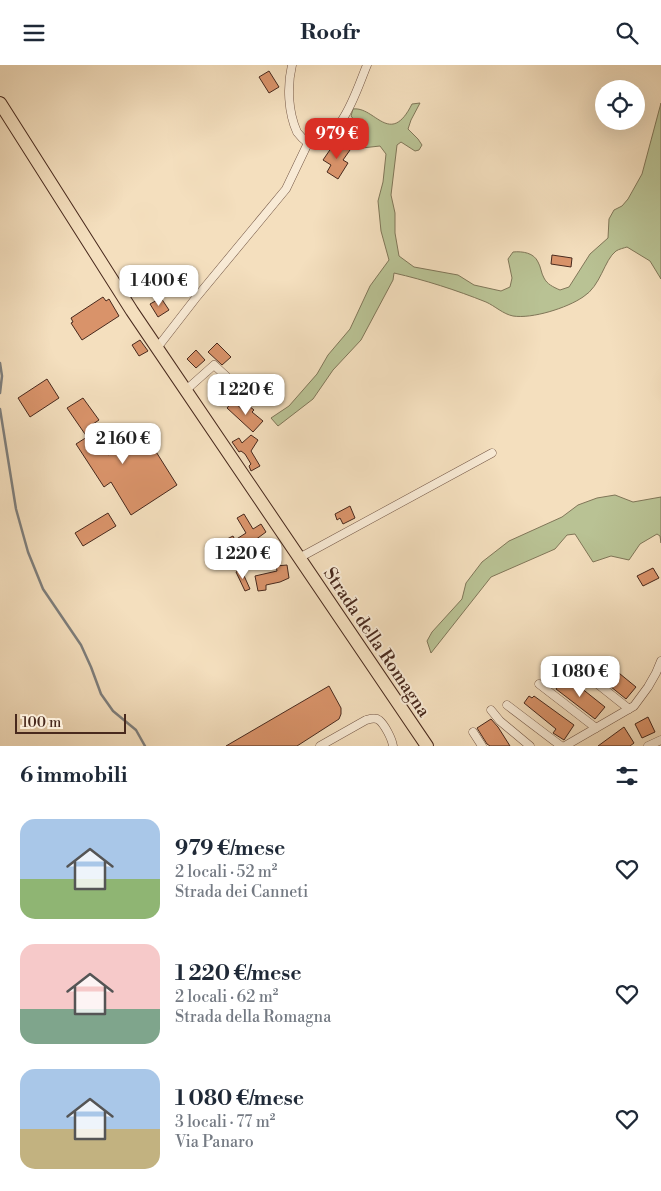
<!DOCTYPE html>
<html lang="it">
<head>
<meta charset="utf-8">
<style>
	body { margin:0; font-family:"Libre Bodoni",serif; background:#f6f6f7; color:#1f2937; height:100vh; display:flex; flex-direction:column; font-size:19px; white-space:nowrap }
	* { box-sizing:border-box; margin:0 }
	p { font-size:16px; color:#747a83 }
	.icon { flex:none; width:28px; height:28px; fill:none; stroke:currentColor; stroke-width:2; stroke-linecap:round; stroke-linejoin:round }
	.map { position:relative; height:681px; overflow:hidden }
	.panel { display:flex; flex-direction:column; background:#fff; flex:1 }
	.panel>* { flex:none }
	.controls { position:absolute; left:595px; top:15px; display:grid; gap:10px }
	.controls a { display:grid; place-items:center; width:50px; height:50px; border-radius:50%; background:#fff; box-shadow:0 5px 20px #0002; font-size:25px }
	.scale { position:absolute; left:15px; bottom:12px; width:111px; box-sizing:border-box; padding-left:5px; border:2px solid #48291d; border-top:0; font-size:14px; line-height:18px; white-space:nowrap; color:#48291d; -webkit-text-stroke:4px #f8ead5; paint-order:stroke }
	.price { position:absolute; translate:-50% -42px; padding:0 11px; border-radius:10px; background:#fff; color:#222; font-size:16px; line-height:32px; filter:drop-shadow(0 1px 2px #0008) }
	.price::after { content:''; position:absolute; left:50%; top:30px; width:15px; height:11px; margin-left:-8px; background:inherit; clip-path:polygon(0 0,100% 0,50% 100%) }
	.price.current { background:#d93025; color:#fff }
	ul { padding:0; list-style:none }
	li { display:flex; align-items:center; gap:15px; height:125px; padding:0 20px }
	li span { display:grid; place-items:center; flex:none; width:140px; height:100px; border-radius:15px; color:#555 }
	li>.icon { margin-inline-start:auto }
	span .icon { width:60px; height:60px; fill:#fffc; stroke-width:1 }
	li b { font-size:21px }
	h2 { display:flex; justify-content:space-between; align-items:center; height:60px; padding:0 20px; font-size:21px }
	header { display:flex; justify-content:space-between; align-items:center; height:65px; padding:0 20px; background:#fff; font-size:22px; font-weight:700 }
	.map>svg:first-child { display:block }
</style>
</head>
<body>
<header><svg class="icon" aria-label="menu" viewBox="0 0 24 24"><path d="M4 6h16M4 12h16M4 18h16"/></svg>Roofr<svg class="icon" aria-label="search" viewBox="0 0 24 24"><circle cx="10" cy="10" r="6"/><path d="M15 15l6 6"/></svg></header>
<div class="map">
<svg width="661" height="681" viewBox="0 0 661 681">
	<rect width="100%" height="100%" fill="#f4dfbe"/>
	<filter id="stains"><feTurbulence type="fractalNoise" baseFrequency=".004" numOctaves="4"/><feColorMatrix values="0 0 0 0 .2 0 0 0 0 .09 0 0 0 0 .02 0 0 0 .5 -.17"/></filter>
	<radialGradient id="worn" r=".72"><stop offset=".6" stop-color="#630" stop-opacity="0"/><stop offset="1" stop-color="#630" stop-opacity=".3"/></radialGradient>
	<g fill="#b9c294" stroke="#807658">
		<path d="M420 38 411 55 408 64 418 74 422 80 419 85 415 86 401 77 397 80 391 130 395 148V168L399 191 414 202 458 210 474 220 501 226 510 222 512 213 508 194 513 187C523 186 534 188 538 197 541 202 541 208 544 213 547 219 553 222 560 225L569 222 590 189 608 173 609 154 614 145 622 141 628 134 642 109 661 38V214L650 196 627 182C624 183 619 184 616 186 604 195 601 221 583 232 567 243 532 254 513 251 503 249 495 241 486 237 456 225 425 215 394 208L393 215 361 275 333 305 313 334 278 361 271 353 289 341 317 309 328 290 350 264 370 221 389 195 381 166 378 136 383 117 386 89 380 81 362 83 359 74 362 65 351 51 353 44C375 41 390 83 412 39Z"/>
		<path d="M615 430 633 437 661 432V478L660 471 657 469 640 479 629 495 611 491 593 497 575 469 567 470 555 484 491 512 431 588 427 576 432 567 462 534 466 518 482 497 509 476 562 452 578 440 597 433Z"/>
	</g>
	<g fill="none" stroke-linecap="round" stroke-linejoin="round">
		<g stroke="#7e7f7d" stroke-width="2.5">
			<path d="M0 298 2 311 0 328"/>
			<path d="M0 344 16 444 28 487 43 524 81 580 91 602 101 629 113 646 136 665 145 681"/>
		</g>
	</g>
	<g fill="#d9936a" stroke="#48291d">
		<path d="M269 6 279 22 269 28 259 12Z"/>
		<path d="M336 76 350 85 343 95 348 98 338 114 327 107 331 100 323 95Z"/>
		<path d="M552 190 572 193 571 202 551 199Z"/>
		<path d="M103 232 106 236 109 234 119 251 82 275 71 258 73 257 71 253Z"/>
		<path d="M161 233 169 245 158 252 150 239Z"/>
		<path d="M140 275 148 286 139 291 132 280Z"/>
		<path d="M217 278 231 292 222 300 208 287Z"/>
		<path d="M196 285 205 295 196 303 187 294Z"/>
		<path d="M47 314 59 333 30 352 18 333Z"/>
		<path d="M83 333 99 355 90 361 108 390 115 385 120 391 148 374 177 420 131 450 111 417 104 422 76 379 87 372 67 343Z"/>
		<path d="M233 336 244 346 249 341 254 345 252 347 263 356 253 367 227 343Z"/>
		<path d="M251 370 258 375 251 386 260 401 251 406 249 401 251 399 245 389 241 386 239 387 232 377 239 373 242 378Z"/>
		<path d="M350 441 355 453 343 459 340 453 337 455 335 449Z"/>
		<path d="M108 448 116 461 83 481 75 468Z"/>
		<path d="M244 449 253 464 261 459 266 467 240 486 243 491 236 494 227 474 233 471 235 475 246 468 237 453Z"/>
		<path d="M287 500 289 513 280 517 266 520V525L258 526 255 511 277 506 276 501Z"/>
		<path d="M653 503 659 513 643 521 637 511Z"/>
		<path d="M241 504 250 524 245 526 236 507Z"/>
		<path d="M603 593 614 604 636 622 626 634 590 605Z"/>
		<path d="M566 611 605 642 595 654 556 624Z"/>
		<path d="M329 621 341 643V649L339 654 297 681H226Z"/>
		<path d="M529 631 532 633 534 631 574 660 564 675 553 668 556 664 524 638Z"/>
		<path d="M648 652 655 667 642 673 635 659Z"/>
		<path d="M491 654 498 662 510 681H490L487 679 477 663Z"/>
		<path d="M624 662 634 678 630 681H598Z"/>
	</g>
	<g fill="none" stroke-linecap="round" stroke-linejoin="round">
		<defs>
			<g id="street">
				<path d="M292 0C287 21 288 47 297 67 300 71 304 75 308 78"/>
				<path d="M308 78C342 77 356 26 367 0"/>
				<path d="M157 283 195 234 286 124 308 78"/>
				<path d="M186 325 214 300 226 311"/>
				<path d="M299 493 492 388"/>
				<path d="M575 601 629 644"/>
				<path d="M539 619 596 663"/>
				<path d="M507 640 561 681"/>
				<path d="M491 645 500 656 530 681"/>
				<path d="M473 667 482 681"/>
				<path d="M320 681 366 655C370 654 375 652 379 655 385 660 392 674 393 681"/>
				<path d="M565 681 634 641 648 622 656 608 661 596"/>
				<path d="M648 681 661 675"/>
			</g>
			<path id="primary" d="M0 38 132 246 427 681"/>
		</defs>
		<use href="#street" stroke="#735645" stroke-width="9"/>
		<use href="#primary" stroke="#48291d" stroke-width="14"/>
		<use href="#street" stroke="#f8ead5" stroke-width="8"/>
		<use href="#primary" stroke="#f4dfbe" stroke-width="12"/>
	</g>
	<g text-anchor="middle" stroke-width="4" stroke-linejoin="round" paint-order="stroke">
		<g font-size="18" fill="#48291d" stroke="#f8ead5">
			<text transform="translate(377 577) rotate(56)" y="6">Strada della Romagna</text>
		</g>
	</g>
	<rect width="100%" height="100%" filter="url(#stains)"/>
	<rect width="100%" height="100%" fill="url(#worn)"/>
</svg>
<div class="controls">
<a><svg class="icon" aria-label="locate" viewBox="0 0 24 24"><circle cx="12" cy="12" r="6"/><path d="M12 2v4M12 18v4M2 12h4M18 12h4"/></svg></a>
</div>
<div class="scale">100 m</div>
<b class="price current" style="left:337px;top:95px">979 €</b>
<b class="price" style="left:159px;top:242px">1 400 €</b>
<b class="price" style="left:246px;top:351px">1 220 €</b>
<b class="price" style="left:123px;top:400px">2 160 €</b>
<b class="price" style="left:243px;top:515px">1 220 €</b>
<b class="price" style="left:580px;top:633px">1 080 €</b>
</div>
<section class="panel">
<h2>6 immobili<svg class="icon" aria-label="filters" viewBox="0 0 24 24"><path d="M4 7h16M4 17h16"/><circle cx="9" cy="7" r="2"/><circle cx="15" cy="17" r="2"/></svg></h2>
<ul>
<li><span style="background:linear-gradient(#a9c7e8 60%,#8fb573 0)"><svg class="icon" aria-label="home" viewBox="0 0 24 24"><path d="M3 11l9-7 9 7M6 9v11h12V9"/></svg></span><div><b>979 €/mese</b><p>2 locali · 52 m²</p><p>Strada dei Canneti</p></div><svg class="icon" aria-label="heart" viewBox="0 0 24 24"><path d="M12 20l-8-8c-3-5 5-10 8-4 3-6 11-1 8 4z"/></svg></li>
<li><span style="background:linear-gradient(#f6c9c9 65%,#7fa58c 0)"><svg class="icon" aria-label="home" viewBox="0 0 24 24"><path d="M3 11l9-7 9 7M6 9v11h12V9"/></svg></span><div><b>1 220 €/mese</b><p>2 locali · 62 m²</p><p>Strada della Romagna</p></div><svg class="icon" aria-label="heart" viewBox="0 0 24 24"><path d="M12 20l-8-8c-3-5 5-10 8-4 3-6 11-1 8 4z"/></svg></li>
<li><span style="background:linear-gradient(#a9c7e8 60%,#c2b280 0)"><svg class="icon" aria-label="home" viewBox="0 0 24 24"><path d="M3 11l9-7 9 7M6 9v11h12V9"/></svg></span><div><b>1 080 €/mese</b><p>3 locali · 77 m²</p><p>Via Panaro</p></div><svg class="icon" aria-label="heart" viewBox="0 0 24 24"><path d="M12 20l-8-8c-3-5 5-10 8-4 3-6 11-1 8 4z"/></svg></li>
</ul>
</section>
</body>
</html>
